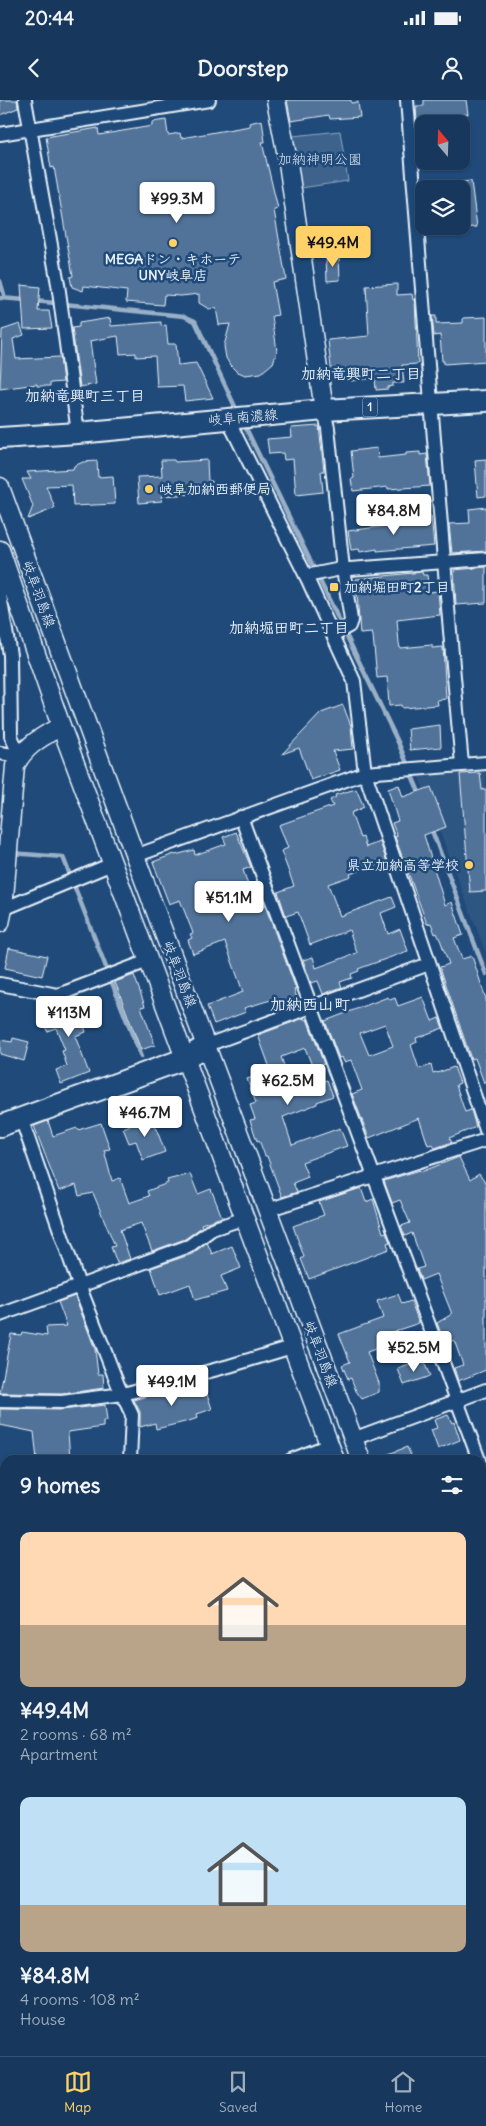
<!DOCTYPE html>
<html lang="en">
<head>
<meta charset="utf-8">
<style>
	body { margin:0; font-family:Delius,"Klee One",sans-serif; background:#244365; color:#f1f3f6; height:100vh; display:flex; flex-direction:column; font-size:19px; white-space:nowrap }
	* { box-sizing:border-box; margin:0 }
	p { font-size:16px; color:#9eacbb }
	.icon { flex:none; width:28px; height:28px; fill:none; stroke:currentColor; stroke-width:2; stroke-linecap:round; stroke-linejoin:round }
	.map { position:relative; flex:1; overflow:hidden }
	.panel { position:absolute; left:0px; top:1355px; width:486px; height:601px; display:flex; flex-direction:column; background:#17385c; border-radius:15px 15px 0 0; box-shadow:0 1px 4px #0004,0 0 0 1px #365272 }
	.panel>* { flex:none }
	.needle { width:32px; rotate:341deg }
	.controls { position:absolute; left:415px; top:15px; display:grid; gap:10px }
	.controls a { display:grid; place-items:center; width:55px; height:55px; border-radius:10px; background:#17385c; box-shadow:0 1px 4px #0004,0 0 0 1px #365272; font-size:25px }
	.price { position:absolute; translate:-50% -42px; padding:0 11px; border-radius:5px; background:#fff; color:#222; font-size:16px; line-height:32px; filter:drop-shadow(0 1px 2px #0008) }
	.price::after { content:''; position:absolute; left:50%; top:30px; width:15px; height:11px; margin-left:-8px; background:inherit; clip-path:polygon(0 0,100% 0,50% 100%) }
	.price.selected { background:#ffd166; color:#111 }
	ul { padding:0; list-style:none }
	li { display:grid; align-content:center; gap:10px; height:265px; padding:0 20px }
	li span { display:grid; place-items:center; height:155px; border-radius:10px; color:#555 }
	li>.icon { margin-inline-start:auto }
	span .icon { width:90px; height:90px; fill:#fffc; stroke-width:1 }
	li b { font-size:21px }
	h2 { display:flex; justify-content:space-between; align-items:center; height:60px; padding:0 20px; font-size:21px }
	.status { display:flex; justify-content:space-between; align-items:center; height:35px; padding:0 25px; background:#17385c; direction:ltr }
	.status svg { height:14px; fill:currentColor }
	header { display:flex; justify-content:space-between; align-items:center; height:65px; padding:0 20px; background:#17385c; font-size:22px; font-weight:700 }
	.tabs { display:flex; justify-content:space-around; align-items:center; height:70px; border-top:1px solid #365272; background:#17385c; font-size:14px; color:#9eacbb }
	.tabs a { display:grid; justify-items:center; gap:2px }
	.tabs .selected { color:#ffd166 }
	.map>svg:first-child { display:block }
</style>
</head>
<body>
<div class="status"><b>20:44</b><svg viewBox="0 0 49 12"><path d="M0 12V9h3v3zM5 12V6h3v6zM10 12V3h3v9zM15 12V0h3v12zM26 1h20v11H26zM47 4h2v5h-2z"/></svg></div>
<header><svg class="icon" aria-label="back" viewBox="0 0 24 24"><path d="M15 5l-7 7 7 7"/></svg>Doorstep<svg class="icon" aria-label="person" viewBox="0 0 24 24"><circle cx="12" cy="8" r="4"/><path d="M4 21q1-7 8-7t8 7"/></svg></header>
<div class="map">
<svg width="486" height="1956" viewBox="0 0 486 1956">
	<rect width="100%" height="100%" fill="#1f4a7a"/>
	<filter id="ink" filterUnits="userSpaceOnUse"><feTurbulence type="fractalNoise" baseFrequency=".02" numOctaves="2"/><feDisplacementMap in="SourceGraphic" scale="10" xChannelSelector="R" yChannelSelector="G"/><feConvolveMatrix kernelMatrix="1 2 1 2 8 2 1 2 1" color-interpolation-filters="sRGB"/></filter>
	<g filter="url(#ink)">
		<path fill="#2e5683" d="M486 671V853L419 677Z"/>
		<path fill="#3c628c" stroke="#92aac2" d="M340 31 348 81 301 88 293 36Z"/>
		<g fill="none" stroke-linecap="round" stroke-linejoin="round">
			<g stroke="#9ab0c7" stroke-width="4.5">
				<path d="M0 181 5 198"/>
				<path d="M0 198 26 200"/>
				<path d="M34 201 184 216 195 221 238 313"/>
				<path d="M243 322 398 642 421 697"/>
				<path d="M431 728 486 874"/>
				<path d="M11 753 63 757 141 957"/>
			</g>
			<path stroke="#6685a7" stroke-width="25" d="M481 1951 486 1945"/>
		</g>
		<g fill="#517399" stroke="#e8f1f8" fill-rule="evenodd">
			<path d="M0 0H17L18 8 0 15Z"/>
			<path d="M287 0H351V3L358 2 360 17 330 19 329 15 291 21Z"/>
			<path d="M424 0H466L468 14 436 18 437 24H417L416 6H424Z"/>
			<path d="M166 20 168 35 180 33 181 38 250 26 249 23 262 20 265 42H262L278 109 274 110 286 179 272 182 278 215 272 216 277 251 273 263 261 273 245 275 236 271 230 265 226 258 224 246 230 224 219 225 216 208 209 209 199 203V194L181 196 164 195 163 205 126 202 127 191 84 186 83 191 72 187 70 177 73 176 54 67 51 68 46 37 98 28 99 35 152 26V22Z"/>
			<path d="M471 81 477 127 461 128V82Z"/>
			<path d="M339 154 340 180 327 181 326 156Z"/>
			<path d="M397 184V195L412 194 413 200H415L418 264 402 265 404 283H393V286L388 287V289L376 290 375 278 351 281V275L332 277 328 240 369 236 366 186Z"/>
			<path d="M21 185 40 187 38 211H49L52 228 24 229Z"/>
			<path d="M432 216H436V224L463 223V218L486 217V261L444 264V261H442L440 235 434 236Z"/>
			<path d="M110 218 111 226 161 222V226L166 225 168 244H176L178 265 196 263 213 298 185 301 183 286 157 287 155 256 136 257V253L120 254 118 236 90 241 96 284 80 287 72 228 79 227V223Z"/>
			<path d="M20 224 24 235 13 239 16 259 60 257 63 282 50 283V286H37V284L0 289 2 230Z"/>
			<path d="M319 326 324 371H321L323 392 296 395 293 359 284 360 283 353 269 354 267 339 292 337 291 328Z"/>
			<path d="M377 348 378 358 406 355V353L420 352V355L427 354 430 386 388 389V387L353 391 351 379 354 378 351 351Z"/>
			<path d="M486 359V396L478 397 475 360Z"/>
			<path d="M161 360H174L175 362 207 360 208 381H212V393L161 396 162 401 139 403 137 377 162 376Z"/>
			<path d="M97 361 98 377 113 376 115 404 73 406 72 385 46 386 55 408 28 419 33 406 22 379H31L27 372 73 369 74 366 83 362Z"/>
			<path d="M486 407V451L452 453 449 424 470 423 469 409Z"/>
			<path d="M431 416 434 446 377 451V449L360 452 359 449 351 450 348 431 392 425 391 420Z"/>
			<path d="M486 467V503L456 505 454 470Z"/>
			<path d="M422 472 423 475H427L429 492 438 491 440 515 397 520 399 543 400 548 432 545V548L443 547 446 599 437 600 438 605 402 608 401 605 389 606 387 577 377 578 373 536 372 533 360 534 356 479Z"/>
			<path d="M343 605 351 626 353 649 333 651 340 670 311 680 299 648 282 654 321 613Z"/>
			<path d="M440 625 441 647 410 650 408 629Z"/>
			<path d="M480 673 482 690 486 689V791L470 792 460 674Z"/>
			<path d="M399 685 403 697 431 687 446 727 424 735 445 805 452 802 463 835 454 838 462 859 472 856 486 899V983H484L475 958 471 959 440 867 449 864 441 842 437 833 435 834 431 823 427 824 395 737 397 736 392 723 398 721 388 689Z"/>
			<path d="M356 689 364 707 351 713 360 738 363 737 366 747 380 742 387 762 350 774 351 776 328 784 340 816 392 797 396 807 381 813 388 834 400 829 408 851 358 869 359 871 351 874 352 878 340 882 342 887 323 894 318 881 311 883 303 860 313 857 316 868 357 853 349 830 310 845 298 812 286 816 278 792 294 786 281 751 288 748 279 725 333 706 330 700 336 697 335 695Z"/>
			<path d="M236 732 251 767 243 770 254 803 263 800 296 889 294 890 299 903 278 910 274 899 244 908 246 912 214 924 207 906 243 892 225 842 193 854 188 840 192 838 190 834 193 833 180 800 169 804 153 762 174 754 175 755 194 750 195 755 226 744 223 737Z"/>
			<path d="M9 848 47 856 42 876 5 868Z"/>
			<path d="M134 875 145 906 141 907 155 945 141 950 115 882Z"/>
			<path d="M75 897 86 932 75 936 89 973 61 984 56 970 67 966 62 951 65 950 56 928 47 931 43 920 48 918V915L53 913 52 909 57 907 60 903Z"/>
			<path d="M388 897 390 900 395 898 398 906 423 897 432 921 439 918 443 928 416 938 417 942 411 945 419 969 431 965 433 973 436 972 437 973 454 967 460 983 456 985 465 1012 471 1010 476 1027 449 1038 452 1042 435 1048 433 1044 428 1045 419 1018 369 1038 352 994 362 990 351 960 344 962 342 957 339 958 325 921ZM385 924 393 946 369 955 360 933Z"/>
			<path d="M304 918 305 920 307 919 324 964 313 968 305 948 281 957 293 992 327 980 333 996 317 1002V1004L283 1017 285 1023 292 1045 340 1028 347 1046 302 1062 308 1077 293 1083 297 1092 282 1097 267 1056H265L259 1040 257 1041 250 1020 255 1019 250 1005 256 1003 247 979 271 971 258 935Z"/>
			<path d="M13 938 29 942 24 961 0 954V940L12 942Z"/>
			<path d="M152 1017 165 1052 143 1060 136 1041 129 1043 123 1028Z"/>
			<path d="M48 1021 53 1036 77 1028 78 1030 101 1023 110 1049 104 1050 112 1081 120 1078 129 1103 149 1096 147 1091 168 1083 167 1080 190 1074 198 1094 211 1089 222 1117 201 1124 202 1127 185 1139 152 1151 141 1123 120 1130 130 1159 117 1163 111 1147 115 1146 93 1093 79 1096 76 1085 59 1091 34 1026Z"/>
			<path d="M459 1057 470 1080 479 1074 486 1084V1270L458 1281 454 1268 463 1265 454 1240 445 1244 437 1223 452 1214 436 1174 421 1180 417 1169 424 1167 412 1133 405 1136 401 1126 410 1123 400 1100 392 1103 384 1081 420 1070 421 1072Z"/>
			<path d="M361 1088 366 1102 373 1099 383 1133 386 1132 390 1142 387 1143 389 1149 309 1179 301 1159 304 1157 293 1126 324 1115 319 1102Z"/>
			<path d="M207 1142 212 1154 232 1146 241 1168 221 1176 227 1191 195 1200 190 1184 160 1195 151 1168 192 1154Z"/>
			<path d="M398 1194 402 1204 411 1201 419 1223 389 1233 392 1243 367 1252 379 1283V1292L362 1299 356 1291 351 1278 348 1279 342 1265 350 1262 339 1234 383 1218 377 1201Z"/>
			<path d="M75 1196 95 1249 98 1274H103L104 1288 62 1294 0 1293 11 1234 21 1235 22 1232 47 1236 46 1227 67 1226 58 1202Z"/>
			<path d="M423 1260 430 1276 404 1285 398 1269Z"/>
			<path d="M192 1284 195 1294 206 1291 212 1309 197 1314 198 1318 189 1321 156 1329 155 1323 140 1327V1312L134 1300Z"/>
			<path d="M105 1305 107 1321H103V1327L68 1332 70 1359 37 1360 34 1332 0 1325V1309L62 1310Z"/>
			<path d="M448 1315 452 1323 454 1322 460 1340 438 1349 431 1330 437 1328 434 1320Z"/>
			<path d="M407 1347 413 1360H375V1359Z"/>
		</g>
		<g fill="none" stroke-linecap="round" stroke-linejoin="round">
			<defs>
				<g id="street">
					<path d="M25 0 58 184 78 333"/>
					<path d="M407 0C425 222 441 443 462 664"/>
					<path d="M0 34 209 0"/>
					<path d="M324 310 328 328 343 469 351 520 349 526 334 534"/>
					<path d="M227 318 306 476 354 581 365 673 486 1030"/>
					<path d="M5 469 0 495 10 555 11 636 20 656"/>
					<path d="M306 476 336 470 486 459"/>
					<path d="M0 653 20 656"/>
					<path d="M241 717 479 1360"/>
					<path d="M135 756 365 673 486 663"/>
					<path d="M0 808 3 809 112 764"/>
					<path d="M0 884 58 895 148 861"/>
					<path d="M207 945 429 864"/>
					<path d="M21 1018 79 1185 118 1285 132 1315 130 1360"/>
					<path d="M267 1110 486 1040"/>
					<path d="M0 1215 189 1146 212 1129 245 1118"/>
					<path d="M0 1301 62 1302 123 1294 229 1266 292 1247"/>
					<path d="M353 1339 486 1290"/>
					<path d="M291 1360 329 1345"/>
					<path d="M481 1365 486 1378"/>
					<path d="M0 1402 5 1400"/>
					<path d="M0 1477 5 1490"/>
					<path d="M0 1507 5 1505"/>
					<path d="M481 1552 486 1550"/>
					<path d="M0 1728 5 1726"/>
					<path d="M481 1903 486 1900"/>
					<path d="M0 1929 5 1927"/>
					<path d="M112 1951 114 1956"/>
					<path d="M330 1951 332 1956"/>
					<path d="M345 1956 358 1951"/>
				</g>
				<g id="secondary">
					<path d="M276 0 287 56 324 310"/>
					<path d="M0 387 135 756 361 1360"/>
					<path d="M0 450 61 626 335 1360"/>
					<path d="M0 823 3 809 15 666C24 646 42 637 61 626"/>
					<path d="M481 1685 486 1698"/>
					<path d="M481 1754 486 1766"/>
				</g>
				<g id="primary">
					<path d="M0 338 78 333 324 310 486 301"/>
					<path d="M0 1026 184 959 207 945"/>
				</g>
			</defs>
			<use href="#street" stroke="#e8f1f8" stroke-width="16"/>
			<use href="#secondary" stroke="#e8f1f8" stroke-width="21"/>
			<use href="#primary" stroke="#e8f1f8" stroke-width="24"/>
			<use href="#street" stroke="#1f4a7a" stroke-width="12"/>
			<use href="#secondary" stroke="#1f4a7a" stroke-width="18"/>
			<use href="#primary" stroke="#1f4a7a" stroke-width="20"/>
		</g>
	</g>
	<g fill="#ffd166" stroke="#1f4a7a" stroke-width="2">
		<circle cx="173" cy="143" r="5"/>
		<circle cx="149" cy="389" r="5"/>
		<rect x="329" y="482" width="10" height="10" rx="2.5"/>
		<circle cx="469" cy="765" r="5"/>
	</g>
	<g text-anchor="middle" stroke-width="5" stroke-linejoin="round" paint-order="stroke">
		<rect fill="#1f4a7a" stroke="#acbfd2" stroke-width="1" x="362.5" y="297.5" width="15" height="19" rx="4"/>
		<g font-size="12" font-weight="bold" fill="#e8f1f8">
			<text x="370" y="311">1</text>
		</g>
		<g font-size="14" fill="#d7e3ed" stroke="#1f4a7a">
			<text x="320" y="64">加納神明公園</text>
		</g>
		<g font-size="14" font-weight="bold" fill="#e8f1f8" stroke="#1f4a7a" text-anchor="start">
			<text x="173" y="164" text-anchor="middle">MEGAドン・キホーテ<tspan x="173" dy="16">UNY岐阜店</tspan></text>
			<text x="159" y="394">岐阜加納西郵便局</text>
			<text x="344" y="492">加納堀田町2丁目</text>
			<text x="459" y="770" text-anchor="end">県立加納高等学校</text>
		</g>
		<g font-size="14" fill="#e8f1f8" stroke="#1f4a7a">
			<text transform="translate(243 317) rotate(-5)" y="5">岐阜南濃線</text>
			<text transform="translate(39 494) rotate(70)" y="5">岐阜羽島線</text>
			<text transform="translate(180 874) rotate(69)" y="5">岐阜羽島線</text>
			<text transform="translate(321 1254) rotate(69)" y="5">岐阜羽島線</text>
		</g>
		<g font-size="15" font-weight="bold" fill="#e8f1f8" stroke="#1f4a7a">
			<text x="361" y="279">加納竜興町二丁目</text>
			<text x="85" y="301">加納竜興町三丁目</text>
			<text x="289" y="533">加納堀田町二丁目</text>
		</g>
		<g font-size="16" font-weight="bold" fill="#e8f1f8" stroke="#1f4a7a">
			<text x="310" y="910">加納西山町</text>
		</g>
	</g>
</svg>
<div class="controls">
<a><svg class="needle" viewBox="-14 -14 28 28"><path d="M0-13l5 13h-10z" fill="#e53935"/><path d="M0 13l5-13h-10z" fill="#9eacbb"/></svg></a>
<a><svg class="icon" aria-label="layers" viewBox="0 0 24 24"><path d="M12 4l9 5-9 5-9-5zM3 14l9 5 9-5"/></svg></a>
</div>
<b class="price" style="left:177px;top:124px">¥99.3M</b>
<b class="price selected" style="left:333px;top:168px">¥49.4M</b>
<b class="price" style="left:394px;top:436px">¥84.8M</b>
<b class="price" style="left:229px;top:823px">¥51.1M</b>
<b class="price" style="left:69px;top:938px">¥113M</b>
<b class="price" style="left:288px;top:1006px">¥62.5M</b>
<b class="price" style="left:145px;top:1038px">¥46.7M</b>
<b class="price" style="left:414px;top:1273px">¥52.5M</b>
<b class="price" style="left:172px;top:1307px">¥49.1M</b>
<section class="panel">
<h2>9 homes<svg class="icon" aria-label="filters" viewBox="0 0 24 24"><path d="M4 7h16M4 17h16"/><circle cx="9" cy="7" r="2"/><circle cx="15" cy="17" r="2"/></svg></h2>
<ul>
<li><span style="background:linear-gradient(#ffd9b3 60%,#b9a48a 0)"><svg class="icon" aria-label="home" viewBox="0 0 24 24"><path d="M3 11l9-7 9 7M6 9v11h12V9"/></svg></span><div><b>¥49.4M</b><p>2 rooms · 68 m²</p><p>Apartment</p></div></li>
<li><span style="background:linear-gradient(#bfe0f5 70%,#b9a48a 0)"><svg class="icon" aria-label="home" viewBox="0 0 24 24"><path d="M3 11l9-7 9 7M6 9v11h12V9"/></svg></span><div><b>¥84.8M</b><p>4 rooms · 108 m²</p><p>House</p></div></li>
</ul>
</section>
</div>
<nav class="tabs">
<a class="selected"><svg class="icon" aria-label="map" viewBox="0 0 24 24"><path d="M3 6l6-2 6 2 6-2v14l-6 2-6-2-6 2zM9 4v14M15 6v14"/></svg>Map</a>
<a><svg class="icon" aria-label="saved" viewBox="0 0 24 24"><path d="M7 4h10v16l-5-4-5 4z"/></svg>Saved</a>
<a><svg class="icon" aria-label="home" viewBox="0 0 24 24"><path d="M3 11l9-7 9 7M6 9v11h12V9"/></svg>Home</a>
</nav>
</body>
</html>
